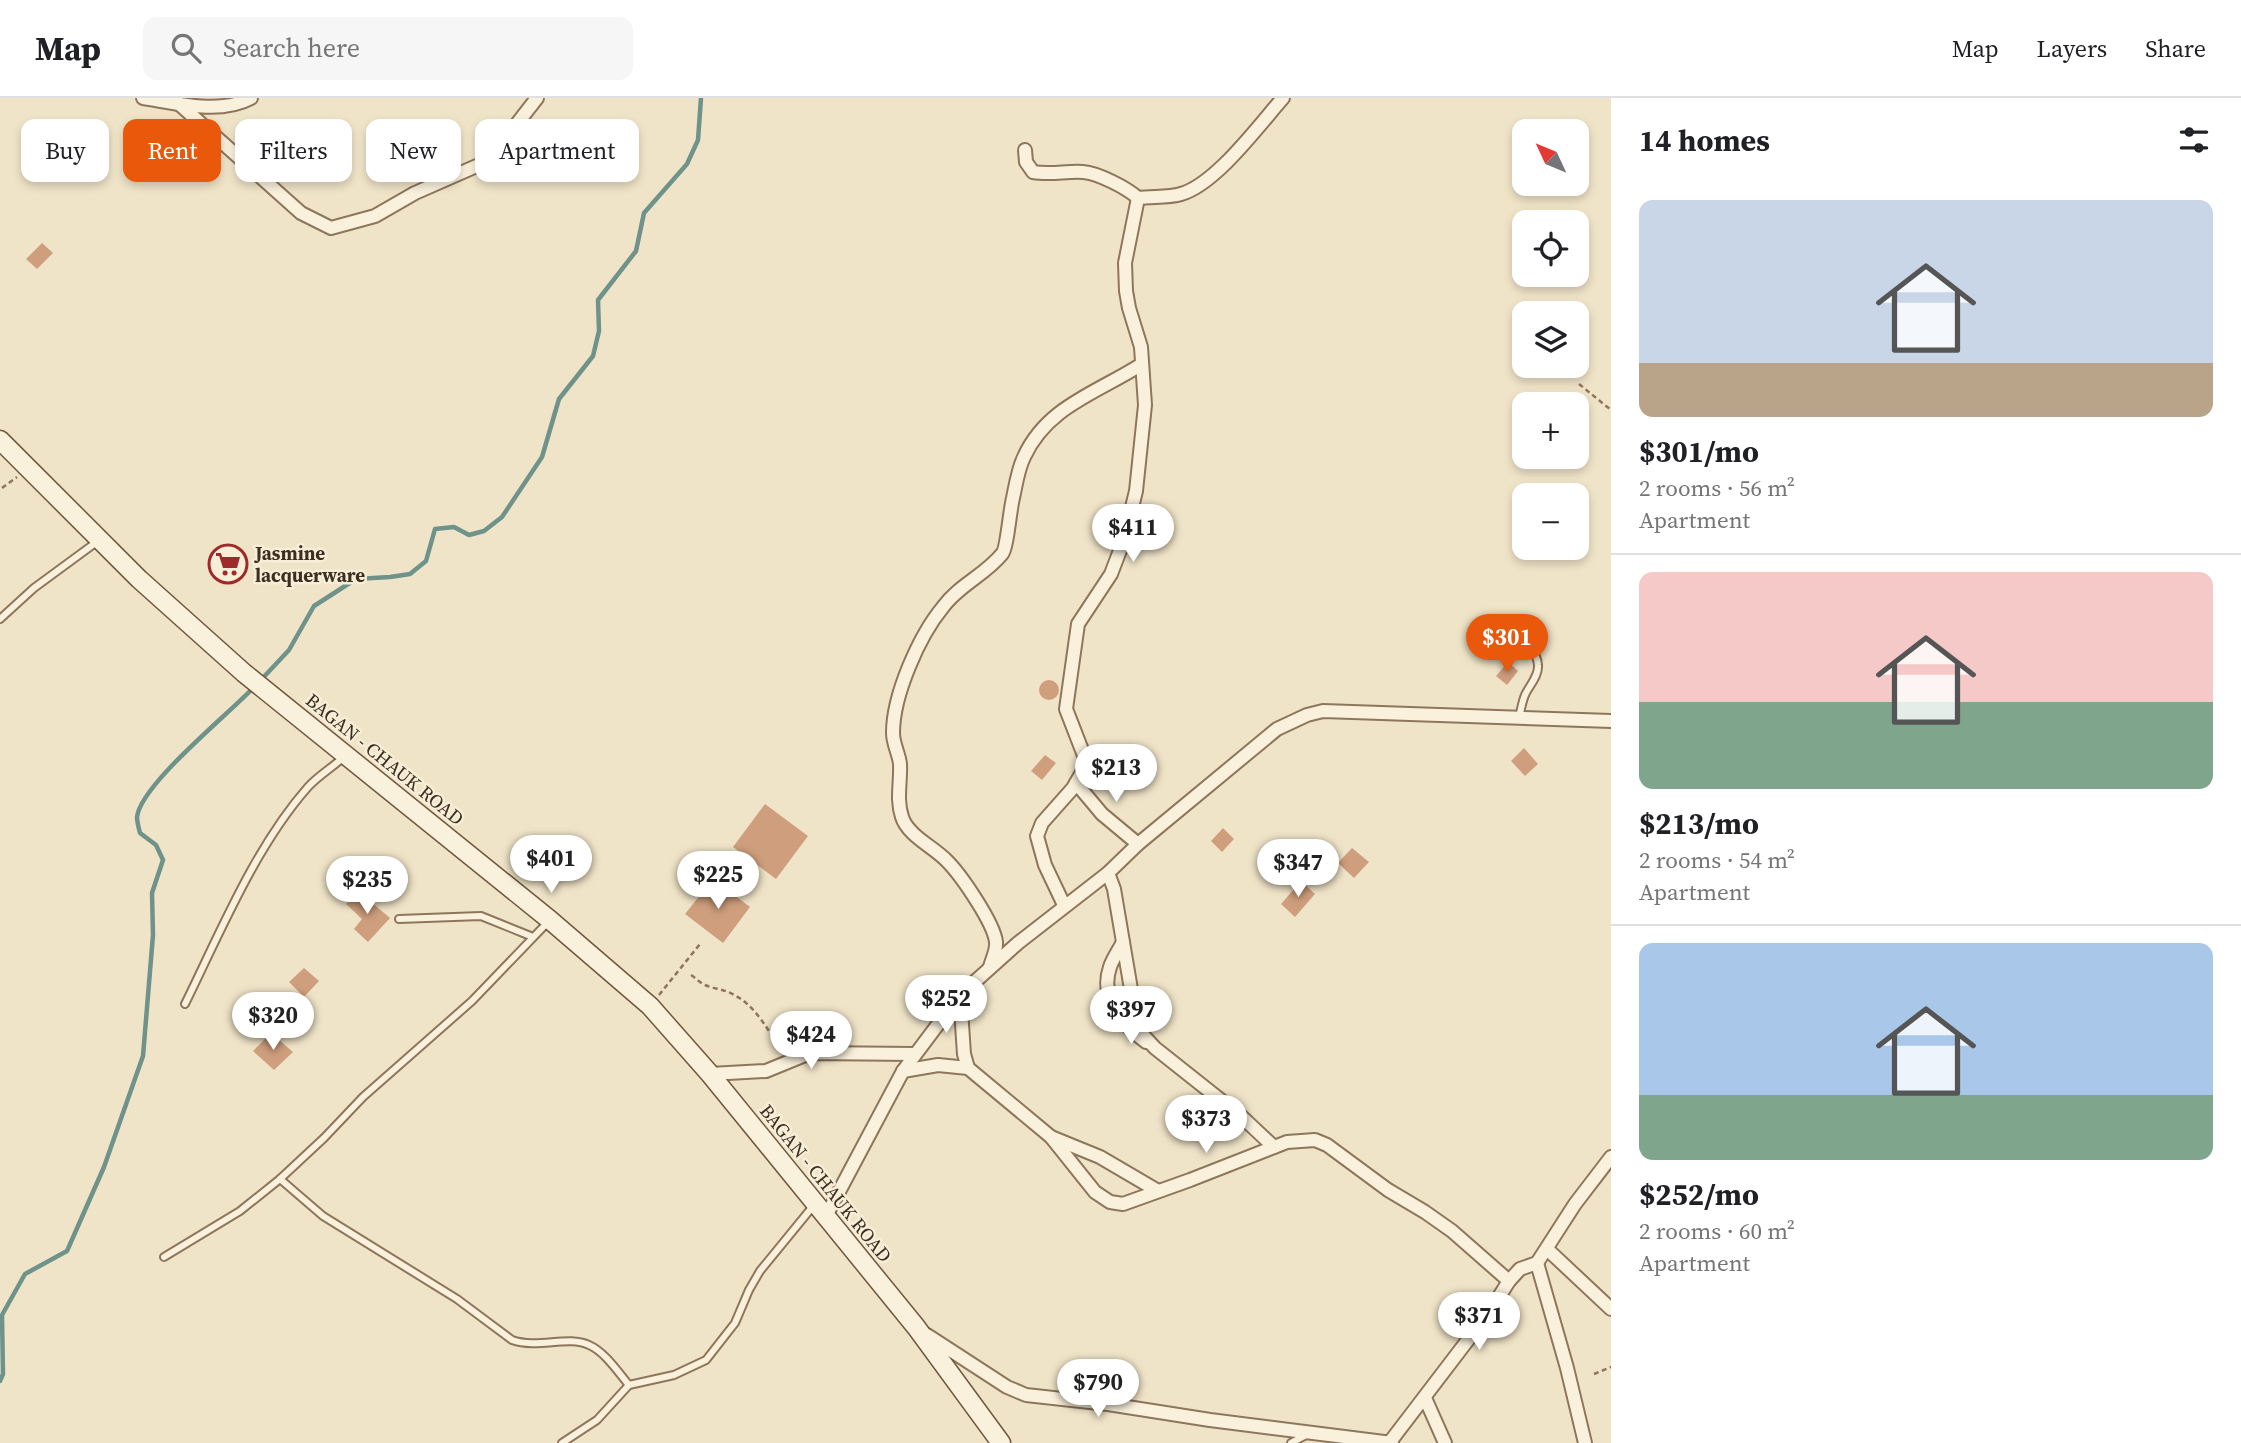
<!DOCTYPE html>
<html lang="en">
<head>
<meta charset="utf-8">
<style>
	body { margin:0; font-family:"Source Serif 4",serif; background:#f6f6f6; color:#202124; height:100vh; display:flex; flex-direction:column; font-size:26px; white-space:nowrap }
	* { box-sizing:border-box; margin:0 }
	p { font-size:23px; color:#757577 }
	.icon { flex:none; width:38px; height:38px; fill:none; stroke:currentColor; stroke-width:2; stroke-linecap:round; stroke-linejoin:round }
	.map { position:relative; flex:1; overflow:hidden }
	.sheet { display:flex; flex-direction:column; background:#fff; width:630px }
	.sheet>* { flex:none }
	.top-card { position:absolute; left:21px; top:21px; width:665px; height:63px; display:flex; gap:14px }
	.needle { width:46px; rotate:314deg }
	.tools { position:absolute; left:1512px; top:21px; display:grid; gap:14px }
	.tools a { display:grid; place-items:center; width:77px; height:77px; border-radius:14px; background:#fff; box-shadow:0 4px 10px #0003; font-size:35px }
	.price { position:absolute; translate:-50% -60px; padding:0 16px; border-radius:24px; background:#fff; color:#222; font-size:23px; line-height:46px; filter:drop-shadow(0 2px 4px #0008) }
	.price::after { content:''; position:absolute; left:50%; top:42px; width:21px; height:16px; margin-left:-10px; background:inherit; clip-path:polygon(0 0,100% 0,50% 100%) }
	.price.on { background:#ea580c; color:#fff }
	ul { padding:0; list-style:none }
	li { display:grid; align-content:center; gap:14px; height:371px; padding:0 28px }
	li+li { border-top:2px solid #e0e0e0 }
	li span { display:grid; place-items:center; height:217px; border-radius:14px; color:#555 }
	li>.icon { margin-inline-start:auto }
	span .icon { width:126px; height:126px; fill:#fffc; stroke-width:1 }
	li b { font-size:30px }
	h2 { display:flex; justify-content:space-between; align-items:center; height:84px; padding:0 28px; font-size:30px }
	.tag { padding:0 24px; border-radius:14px; background:#fff; box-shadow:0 4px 10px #0003; font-size:24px; line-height:63px }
	.tag.on { background:#ea580c; color:#fff }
	header { display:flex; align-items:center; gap:42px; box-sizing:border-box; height:98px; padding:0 35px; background:#fff; border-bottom:2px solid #e0e0e0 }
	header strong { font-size:33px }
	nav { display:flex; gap:38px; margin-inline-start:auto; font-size:24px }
	.search { width:490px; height:63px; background:#f6f6f6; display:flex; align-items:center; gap:18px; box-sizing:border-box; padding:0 24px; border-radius:14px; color:#757577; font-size:26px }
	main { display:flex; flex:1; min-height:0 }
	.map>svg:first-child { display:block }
</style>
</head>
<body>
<header>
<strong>Map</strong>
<div class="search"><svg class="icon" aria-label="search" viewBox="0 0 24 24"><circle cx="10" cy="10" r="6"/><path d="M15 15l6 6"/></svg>Search here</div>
<nav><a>Map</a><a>Layers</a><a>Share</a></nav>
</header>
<main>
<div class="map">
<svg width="1611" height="1345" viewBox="0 0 1611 1345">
	<rect width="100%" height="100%" fill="#f0e4c8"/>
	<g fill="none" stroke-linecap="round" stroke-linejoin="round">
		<g stroke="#6f938a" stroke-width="4.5">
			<path d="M260 583 289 552 314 508 356 481 390 479 410 476 426 463 435 431 454 429 469 437 484 433 502 419 542 359 559 301 593 258 599 233 598 202 636 153 644 115 687 66 698 42 701 0"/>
			<path d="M0 1283 3 1276 2 1217 25 1176 67 1153 104 1069 143 958 153 837 152 795 163 762 156 747 140 735C139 731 137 724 137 719 141 686 229 616 254 589"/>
		</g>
	</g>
	<g fill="#cf9f7d">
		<path d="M42 145 53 155 37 171 26 161Z"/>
		<path d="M1508 564 1518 573 1507 587 1496 578Z"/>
		<circle cx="1049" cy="592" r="10"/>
		<path d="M1524 650 1538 666 1525 678 1511 663Z"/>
		<path d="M1045 657 1056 665 1042 682 1031 673Z"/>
		<path d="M765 706 808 738 776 781 733 749Z"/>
		<path d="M1223 730 1234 741 1222 754 1211 743Z"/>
		<path d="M1352 750 1369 764 1354 780 1338 765Z"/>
		<path d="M713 781 750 809 723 845 685 816Z"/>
		<path d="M1301 783 1315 796 1295 819 1281 806Z"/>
		<path d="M358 793 390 820 368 844 354 831 362 821 346 806Z"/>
		<path d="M304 870 319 883 304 899 289 884Z"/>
		<path d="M271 935 293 954 274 972 253 953Z"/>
	</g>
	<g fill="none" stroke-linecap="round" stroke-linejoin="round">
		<defs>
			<g id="lane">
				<path d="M0 521 34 490 98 443"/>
				<path d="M1519 619C1521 612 1522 604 1525 597 1529 588 1539 578 1538 567 1537 550 1521 543 1521 521"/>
				<path d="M399 821 481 818 533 839"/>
				<path d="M185 906C220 835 255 749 308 689 319 677 333 669 345 658"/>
				<path d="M280 1081 323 1118 457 1201 512 1242C538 1251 568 1237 589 1247 605 1254 618 1274 629 1287"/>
				<path d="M164 1159 240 1113 280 1081 324 1040 363 999 472 903 549 823"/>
				<path d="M562 1345 597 1322 629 1287 674 1277 706 1262 735 1225 749 1192 760 1173 814 1107"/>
				<path d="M1291 1345 1308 1336"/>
			</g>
			<g id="street">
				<path d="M143 0C176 5 220 17 251 0"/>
				<path d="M178 5 301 115 331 130 375 118 415 95 488 63 537 0"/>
				<path d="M1025 52 1026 64 1033 74C1050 77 1066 73 1083 74 1098 75 1127 90 1138 100"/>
				<path d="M1138 100C1152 98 1168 100 1181 96 1216 86 1259 27 1283 0"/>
				<path d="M1076 685 1102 716 1138 746"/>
				<path d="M1108 775 1114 791 1133 903 1143 937 1155 950 1242 1019 1274 1049"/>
				<path d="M1064 807 1045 767 1037 738 1042 725 1073 690 1084 671 1085 660 1066 611 1078 526 1111 476 1124 442 1136 393 1145 307 1141 249 1129 210 1126 193 1125 165 1138 100"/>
				<path d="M1123 844C1119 852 1113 860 1110 869 1099 901 1123 927 1146 944"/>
				<path d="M990 869C992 861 997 852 996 844 994 825 961 777 947 763 934 749 908 738 902 719 896 701 901 684 900 666 899 656 893 646 893 635 893 597 919 538 943 509 959 487 985 477 1002 456 1007 451 1010 411 1013 400 1016 386 1018 371 1024 359 1047 308 1099 294 1142 266"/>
				<path d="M960 897 964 956 968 970"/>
				<path d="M903 973 938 967 968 970 1051 1039 1095 1094 1110 1104 1123 1106 1190 1082 1287 1044 1315 1042 1327 1047 1388 1092 1425 1114 1452 1133 1509 1183"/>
				<path d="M710 976 766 973 810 955 915 956"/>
				<path d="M1051 1039 1100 1059 1158 1093"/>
				<path d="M826 1118 903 973 960 897 1018 845 1108 775 1138 746 1277 631 1307 617 1323 613 1611 623"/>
				<path d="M1547 1151 1611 1211"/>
				<path d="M1537 1165 1567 1270 1585 1345"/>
				<path d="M927 1237 1007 1289 1026 1297 1108 1306 1210 1322 1392 1345"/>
				<path d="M1425 1300 1445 1345"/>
				<path d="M1390 1344 1490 1213 1509 1183 1520 1171 1537 1165 1575 1106 1611 1059"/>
			</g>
			<path id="secondary" d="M0 342 139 481 244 575 550 822 650 908 710 976 916 1229 1001 1345"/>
		</defs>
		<use href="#lane" stroke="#8d765c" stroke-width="10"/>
		<use href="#street" stroke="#8d765c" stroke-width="16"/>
		<use href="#secondary" stroke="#6f573f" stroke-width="21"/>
		<g stroke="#8d765c" stroke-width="2.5" stroke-dasharray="5 3.5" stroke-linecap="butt">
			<path d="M1579 286 1611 312"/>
			<path d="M2 390 17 379"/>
			<path d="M691 877C696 880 700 885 705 887 714 891 725 891 736 898 756 909 768 932 781 952"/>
			<path d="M659 897 700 846"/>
			<path d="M1594 1276 1611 1269"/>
		</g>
		<use href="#lane" stroke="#faf1dc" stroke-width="6"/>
		<use href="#street" stroke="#faf1dc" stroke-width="12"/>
		<use href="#secondary" stroke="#faf1dc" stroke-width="18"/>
	</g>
	<defs>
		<symbol id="supermarket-ring" viewBox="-11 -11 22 22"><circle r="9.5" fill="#f7eed8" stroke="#9e2a2b" stroke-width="1.5"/><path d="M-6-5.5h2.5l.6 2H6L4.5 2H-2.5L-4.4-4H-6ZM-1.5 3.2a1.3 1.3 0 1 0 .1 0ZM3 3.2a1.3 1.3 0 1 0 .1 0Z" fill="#9e2a2b"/></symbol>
	</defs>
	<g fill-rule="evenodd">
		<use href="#supermarket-ring" x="206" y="444" width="44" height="44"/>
	</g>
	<g text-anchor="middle" stroke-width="5" stroke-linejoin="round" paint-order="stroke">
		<g font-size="19" font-weight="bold" fill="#3d2e20" stroke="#f7eed8" text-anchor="start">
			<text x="255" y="462">Jasmine<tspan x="255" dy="22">lacquerware</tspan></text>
		</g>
		<g font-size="19" fill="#3d2e20" stroke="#f7eed8">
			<text transform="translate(385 661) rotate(39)" y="7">BAGAN - CHAUK ROAD</text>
			<text transform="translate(826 1085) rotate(51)" y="7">BAGAN - CHAUK ROAD</text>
		</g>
	</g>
</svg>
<div class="tools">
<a><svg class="needle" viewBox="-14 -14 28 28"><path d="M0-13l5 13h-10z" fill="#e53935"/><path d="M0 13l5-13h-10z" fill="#757577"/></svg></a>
<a><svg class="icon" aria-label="locate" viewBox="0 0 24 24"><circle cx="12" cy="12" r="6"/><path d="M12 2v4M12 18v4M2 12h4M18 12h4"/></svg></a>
<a><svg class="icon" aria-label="layers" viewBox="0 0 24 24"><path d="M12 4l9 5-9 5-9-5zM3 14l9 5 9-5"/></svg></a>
<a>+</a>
<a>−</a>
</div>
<b class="price" style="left:1133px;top:466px">$411</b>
<b class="price on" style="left:1507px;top:576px">$301</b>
<b class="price" style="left:1116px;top:706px">$213</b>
<b class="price" style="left:551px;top:797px">$401</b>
<b class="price" style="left:1298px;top:801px">$347</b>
<b class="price" style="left:718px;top:813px">$225</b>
<b class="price" style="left:367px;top:818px">$235</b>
<b class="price" style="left:946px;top:937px">$252</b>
<b class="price" style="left:1131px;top:948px">$397</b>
<b class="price" style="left:273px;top:954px">$320</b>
<b class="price" style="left:811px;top:973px">$424</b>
<b class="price" style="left:1206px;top:1057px">$373</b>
<b class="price" style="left:1479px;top:1254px">$371</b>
<b class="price" style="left:1098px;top:1321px">$790</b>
<div class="top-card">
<a class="tag">Buy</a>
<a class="tag on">Rent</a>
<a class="tag">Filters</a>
<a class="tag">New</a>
<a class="tag">Apartment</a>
</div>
</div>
<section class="sheet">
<h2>14 homes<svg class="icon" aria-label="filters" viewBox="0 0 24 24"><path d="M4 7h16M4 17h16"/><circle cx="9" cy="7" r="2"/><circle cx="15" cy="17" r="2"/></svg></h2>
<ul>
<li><span style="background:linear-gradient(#c9d6e8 75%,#b9a48a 0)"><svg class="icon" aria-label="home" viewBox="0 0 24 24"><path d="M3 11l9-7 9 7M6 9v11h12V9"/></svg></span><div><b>$301/mo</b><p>2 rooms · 56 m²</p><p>Apartment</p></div></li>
<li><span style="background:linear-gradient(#f6c9c9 60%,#7fa58c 0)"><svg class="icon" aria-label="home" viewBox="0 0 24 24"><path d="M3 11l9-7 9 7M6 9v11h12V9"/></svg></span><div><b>$213/mo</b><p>2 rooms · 54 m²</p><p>Apartment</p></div></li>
<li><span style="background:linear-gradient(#a9c7e8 70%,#7fa58c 0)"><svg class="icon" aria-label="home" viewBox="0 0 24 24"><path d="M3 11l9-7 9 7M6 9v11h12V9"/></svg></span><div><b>$252/mo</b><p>2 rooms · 60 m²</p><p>Apartment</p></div></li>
</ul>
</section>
</main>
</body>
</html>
